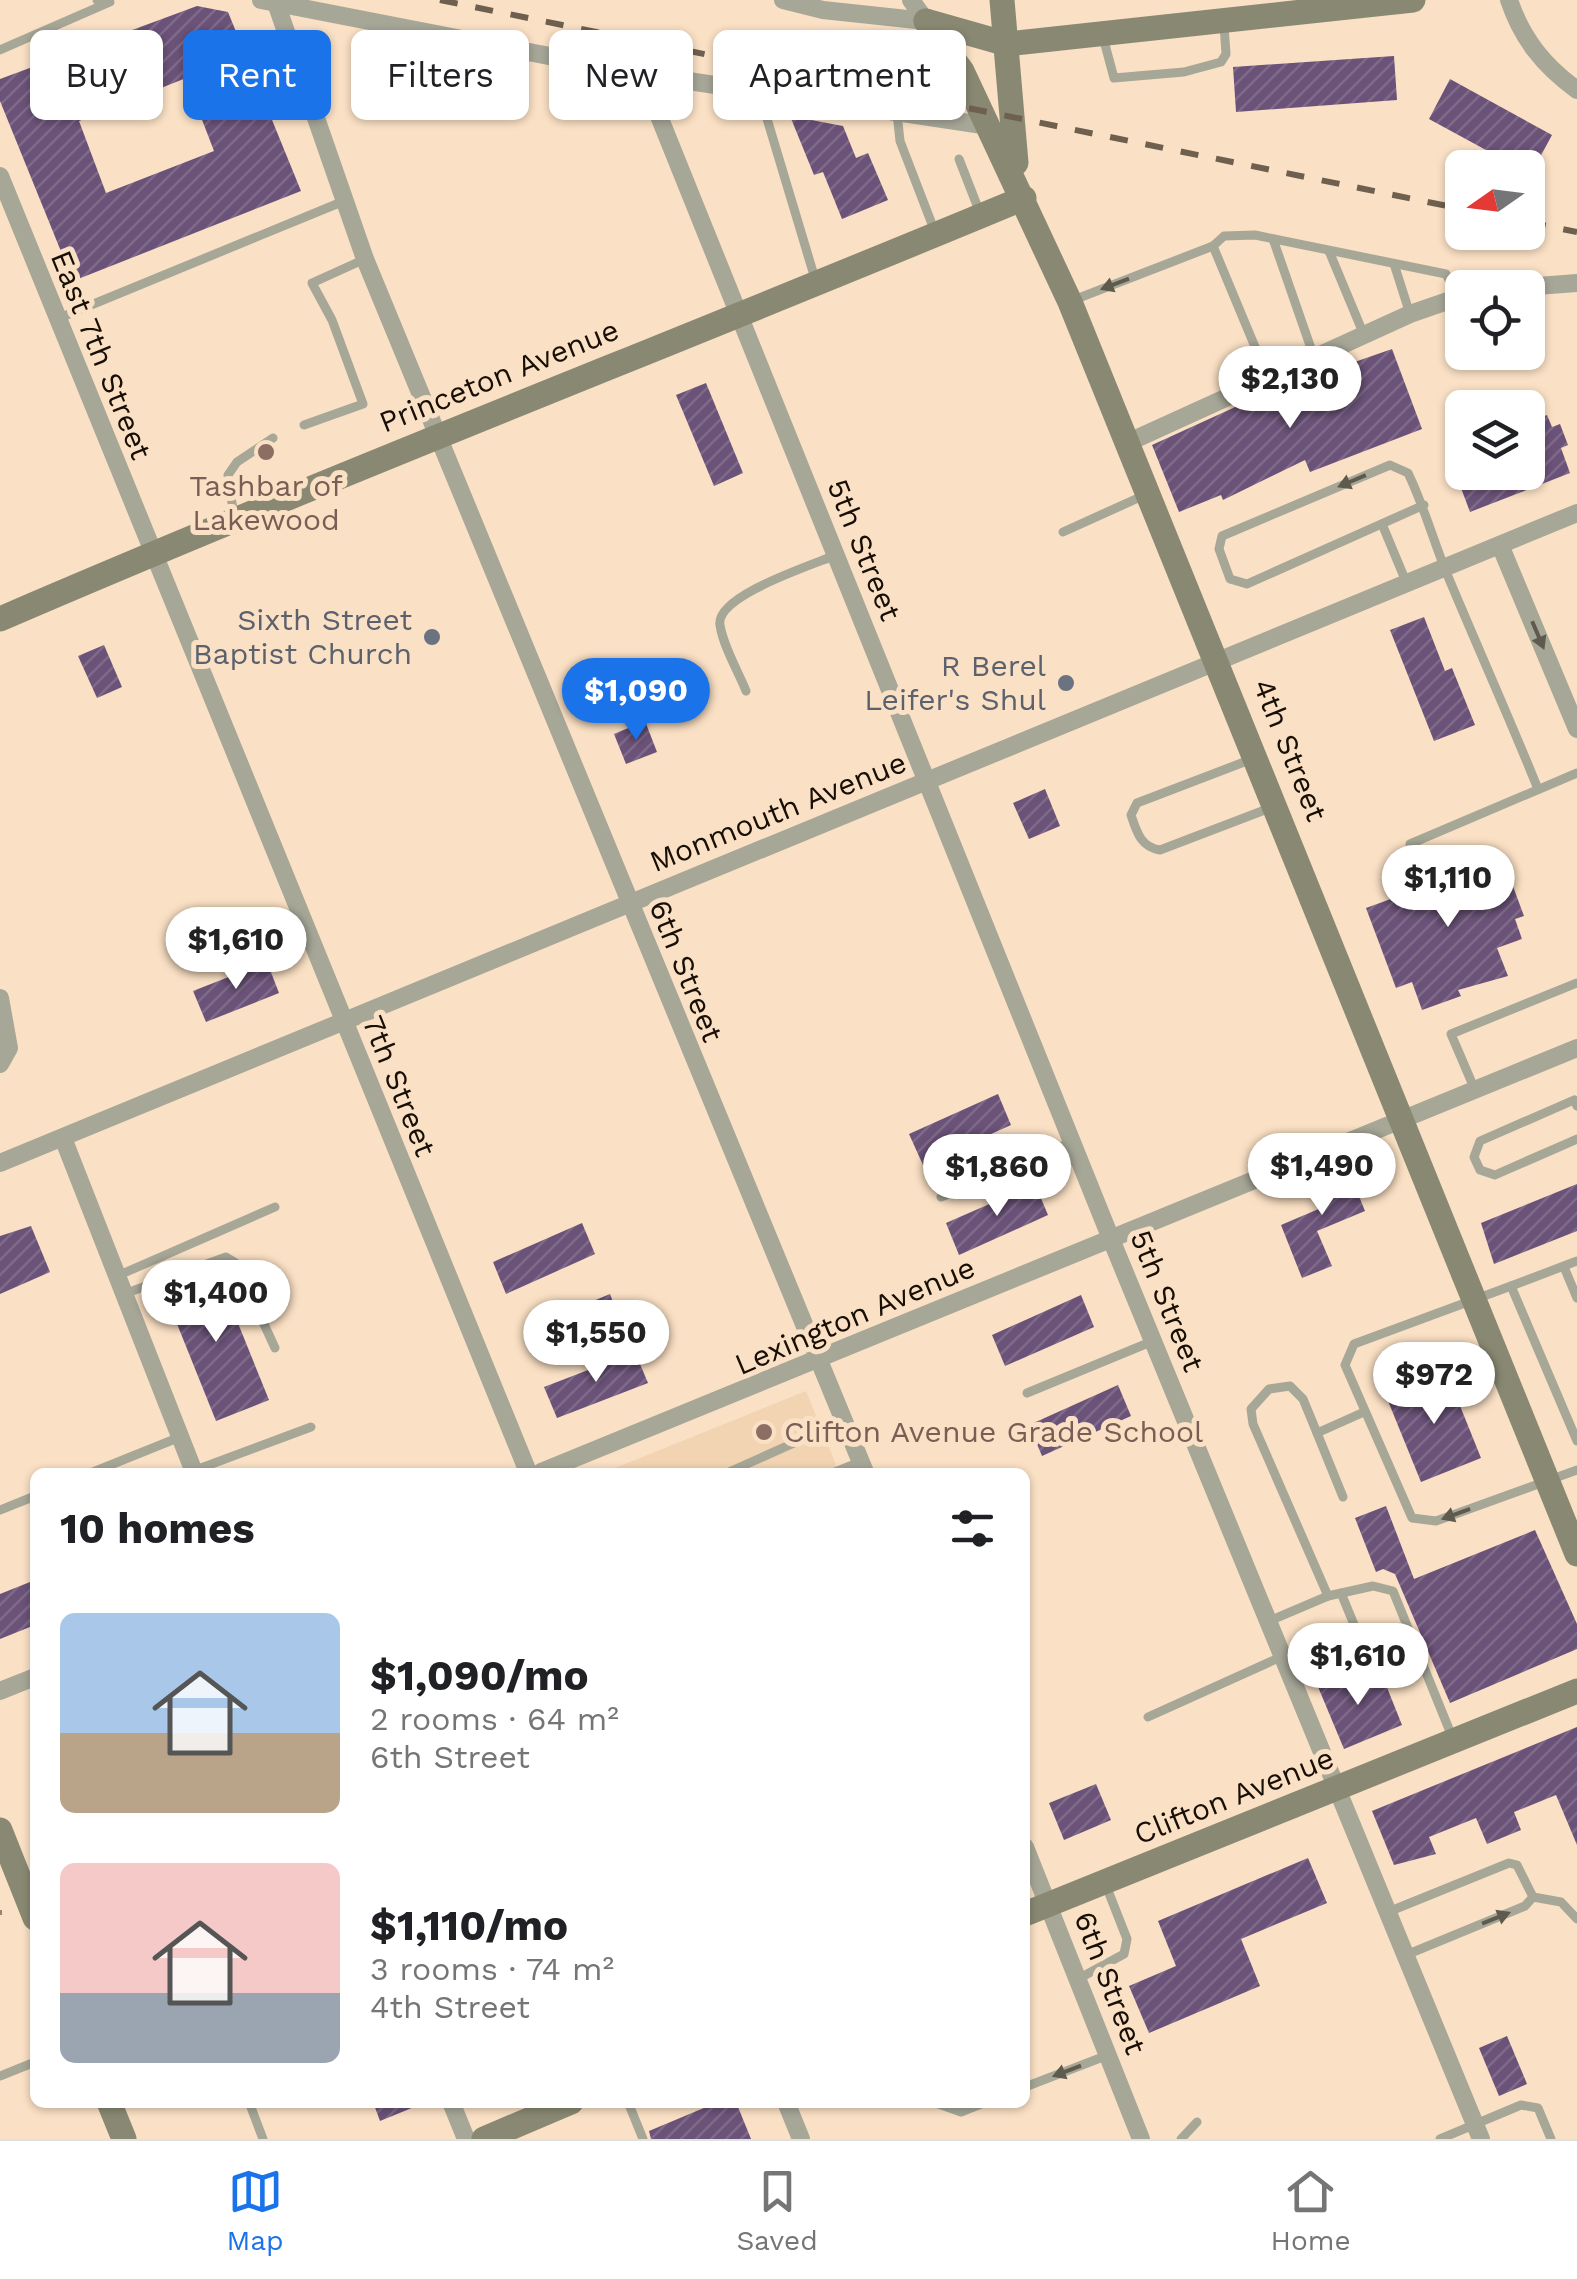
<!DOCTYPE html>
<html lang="en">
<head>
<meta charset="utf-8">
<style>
	body { margin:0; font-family:"Work Sans",sans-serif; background:#f6f6f6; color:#202124; height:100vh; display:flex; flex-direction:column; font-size:38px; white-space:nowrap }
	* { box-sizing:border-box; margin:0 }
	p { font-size:32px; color:#757577 }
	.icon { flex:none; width:55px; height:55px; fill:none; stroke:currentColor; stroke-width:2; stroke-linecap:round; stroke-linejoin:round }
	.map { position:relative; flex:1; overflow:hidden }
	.sheet { position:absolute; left:30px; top:1468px; width:1000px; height:640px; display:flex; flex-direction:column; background:#fff; border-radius:15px; box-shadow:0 2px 8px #0004 }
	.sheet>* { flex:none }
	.banner { position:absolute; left:30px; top:30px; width:1000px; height:90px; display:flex; gap:20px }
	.needle { width:65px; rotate:256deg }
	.fabs { position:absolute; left:1445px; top:150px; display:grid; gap:20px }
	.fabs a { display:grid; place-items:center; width:100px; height:100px; border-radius:15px; background:#fff; box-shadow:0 2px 8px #0004; font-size:50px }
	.price { position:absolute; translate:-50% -85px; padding:0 22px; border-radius:35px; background:#fff; color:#222; font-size:32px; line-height:65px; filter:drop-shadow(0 2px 5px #0008) }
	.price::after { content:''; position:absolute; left:50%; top:60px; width:30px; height:22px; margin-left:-15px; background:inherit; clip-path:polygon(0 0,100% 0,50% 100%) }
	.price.selected { background:#1a73e8; color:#fff }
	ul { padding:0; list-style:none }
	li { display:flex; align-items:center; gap:30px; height:250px; padding:0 30px }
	li span { display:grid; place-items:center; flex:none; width:280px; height:200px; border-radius:15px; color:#555 }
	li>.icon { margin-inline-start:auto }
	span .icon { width:120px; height:120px; fill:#fffc; stroke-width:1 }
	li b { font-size:42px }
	h2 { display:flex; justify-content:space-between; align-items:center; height:120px; padding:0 30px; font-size:42px }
	.pill { padding:0 35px; border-radius:15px; background:#fff; box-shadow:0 2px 8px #0004; font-size:35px; line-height:90px }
	.pill.selected { background:#1a73e8; color:#fff }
	.dock { display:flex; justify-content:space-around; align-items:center; height:140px; border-top:2px solid #e0e0e0; background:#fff; font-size:28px; color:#757577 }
	.dock a { display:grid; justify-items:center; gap:5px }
	.dock .selected { color:#1a73e8 }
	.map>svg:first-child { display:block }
</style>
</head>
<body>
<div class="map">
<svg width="1577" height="2139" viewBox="0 0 1577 2139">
	<defs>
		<pattern id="building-hatch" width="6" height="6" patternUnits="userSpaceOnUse" patternTransform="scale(2.5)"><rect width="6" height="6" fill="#6b5279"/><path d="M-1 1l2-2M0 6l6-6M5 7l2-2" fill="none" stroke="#7e6b88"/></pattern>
	</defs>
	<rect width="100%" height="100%" fill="#fae0c4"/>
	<path fill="#f3d4b2" d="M806 1391 839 1472H605Z"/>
	<g fill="url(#building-hatch)" fill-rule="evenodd">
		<path d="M197 6 228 12 301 191 73 281 0 101V79ZM186 78 214 151 106 193 79 121Z"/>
		<path d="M1394 56 1397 100 1236 112 1233 67Z"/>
		<path d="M1450 79 1552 135 1531 174 1528 168H1519L1429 119Z"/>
		<path d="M790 116 843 126 856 158 868 153 888 200 842 219 823 172 814 175Z"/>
		<path d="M1392 349 1422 429 1310 472 1305 460 1223 500 1221 495 1179 512 1152 445 1266 393Z"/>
		<path d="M706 383 743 473 714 486 676 395Z"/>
		<path d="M1547 415 1552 427 1560 424 1568 445 1561 448 1570 473 1470 512 1455 472H1528V423Z"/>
		<path d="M1424 617 1445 671 1452 668 1475 725 1434 741 1390 630Z"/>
		<path d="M104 645 122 687 97 698 78 656Z"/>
		<path d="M645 721 657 752 626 764 614 734Z"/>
		<path d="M1045 789 1060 826 1029 839 1013 803Z"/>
		<path d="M1490 859 1497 877 1508 873 1524 916 1515 919 1522 939 1497 948 1508 976 1458 990 1461 996 1422 1010 1412 982 1396 988 1366 908 1410 892 1404 877 1440 863 1445 876Z"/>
		<path d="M267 962 279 993 206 1022 193 991Z"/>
		<path d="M998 1094 1011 1125 923 1165 909 1134Z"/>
		<path d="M1345 1162 1365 1211 1317 1231 1332 1266 1302 1278 1281 1225 1321 1208 1309 1177Z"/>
		<path d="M1035 1184 1048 1215 959 1255 946 1223Z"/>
		<path d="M1577 1184V1231L1494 1264 1481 1223Z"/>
		<path d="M582 1223 595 1254 506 1294 493 1262Z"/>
		<path d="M31 1226 50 1272 0 1294V1236Z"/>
		<path d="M216 1269 269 1400 216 1421 163 1289Z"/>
		<path d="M610 1294 621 1323 597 1333 586 1304Z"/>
		<path d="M1081 1295 1094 1327 1005 1366 992 1335Z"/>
		<path d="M635 1352 648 1383 557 1418 544 1387Z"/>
		<path d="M1446 1371 1481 1458 1421 1482 1386 1396Z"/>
		<path d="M1118 1385 1131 1416 1042 1456 1029 1425Z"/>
		<path d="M1386 1506 1414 1579 1535 1530 1577 1624V1649L1450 1703 1395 1574 1383 1569 1376 1572 1355 1518Z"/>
		<path d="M35 1580V1625L0 1639V1594Z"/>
		<path d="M1346 1669 1353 1687 1382 1675 1402 1725 1344 1749 1316 1682Z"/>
		<path d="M1577 1727V1845L1556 1795 1514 1812 1521 1830 1487 1844 1476 1818 1429 1837 1436 1854 1394 1865 1372 1811Z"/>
		<path d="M1096 1784 1111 1820 1064 1840 1049 1803Z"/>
		<path d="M1308 1858 1327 1903 1241 1939 1260 1986 1149 2033 1129 1986 1176 1966 1158 1921Z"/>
		<path d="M1507 2036 1527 2084 1499 2096 1479 2048Z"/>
		<path d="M373 2102H424V2103L380 2121Z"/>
		<path d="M718 2102H736L751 2139H651L649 2131Z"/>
	</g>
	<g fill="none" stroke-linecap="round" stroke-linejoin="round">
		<path stroke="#968370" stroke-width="4" stroke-dasharray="5 5" stroke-linecap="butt" d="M0 1910V1916"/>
		<g stroke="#a7a798" stroke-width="9">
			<path d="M1103 37 1114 78 1184 72 1221 62 1226 54 1224 25"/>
			<path d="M0 50 110 2 97 0"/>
			<path d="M759 92 816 282"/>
			<path d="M897 113 900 141 935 232"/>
			<path d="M959 159 980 213"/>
			<path d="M1273 239 1314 357"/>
			<path d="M1329 251 1364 335"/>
			<path d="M1394 264 1410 314"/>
			<path d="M1071 301 1213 246"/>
			<path d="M57 319 344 201"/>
			<path d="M1268 378 1213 246 1224 236 1255 235 1446 274 1458 298"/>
			<path d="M304 425 363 404 332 320 312 283 365 259"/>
			<path d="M1424 505 1247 584 1230 579 1219 549 1222 536 1390 465 1408 473C1424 506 1433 540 1447 574 1477 646 1509 717 1538 789"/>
			<path d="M234 517 228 475 237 462 273 438"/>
			<path d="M1382 524 1407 584"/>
			<path d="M1063 532 1147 494"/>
			<path d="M746 691C738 671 723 646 720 625 715 596 812 565 836 555"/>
			<path d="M1252 759 1137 803 1131 815C1137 833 1141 847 1160 850L1270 808"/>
			<path d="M1410 844 1577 773"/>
			<path d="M1475 1090 1451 1034 1577 983"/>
			<path d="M1577 1106 1574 1100 1480 1141 1474 1157 1480 1170 1495 1175 1577 1139"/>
			<path d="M941 1197 1072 1142"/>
			<path d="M1564 1267 1577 1298"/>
			<path d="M117 1276 275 1207"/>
			<path d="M1511 1286 1577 1261"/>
			<path d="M124 1294 226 1257 236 1263 275 1348"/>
			<path d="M1027 1393 1153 1341"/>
			<path d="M1577 1441 1511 1286 1354 1344 1345 1365 1412 1518 1436 1521 1577 1470"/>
			<path d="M193 1471 311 1427"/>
			<path d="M93 1472 180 1437"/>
			<path d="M729 1472 843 1421"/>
			<path d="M835 1472 860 1462"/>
			<path d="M1343 1497 1317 1433 1364 1412"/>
			<path d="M0 1510 35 1496"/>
			<path d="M1328 1596 1373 1586 1393 1591 1453 1739"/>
			<path d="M1269 1621 1328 1596 1253 1424 1251 1409 1269 1389 1290 1386 1303 1399 1317 1433"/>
			<path d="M1294 1683 1361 1654 1362 1644 1341 1593"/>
			<path d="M1148 1717 1283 1656"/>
			<path d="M1533 1897 1561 1902 1577 1919"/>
			<path d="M1388 1912 1509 1863 1517 1865 1533 1897 1525 1906 1406 1955"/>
			<path d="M1078 1979 1124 1954 1127 1939 1105 1883"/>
			<path d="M0 2076 35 2062"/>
			<path d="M1025 2087 1108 2055"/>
			<path d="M249 2102 263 2139"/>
			<path d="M628 2102 643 2139"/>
			<path d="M933 2102 961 2112 986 2102"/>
			<path d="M1181 2139 1197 2122"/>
			<path d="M1440 2139 1521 2105 1538 2108 1551 2139"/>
		</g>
		<g stroke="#a7a798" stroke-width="18">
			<path d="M261 0 642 74 989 126"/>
			<path d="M783 0 823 10 926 21"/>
			<path d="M911 0 926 21"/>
			<path d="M1509 0C1522 39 1544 66 1577 90"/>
			<path d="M276 3 365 259 865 1472"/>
			<path d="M642 74 1111 1239 1481 2139"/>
			<path d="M0 176 528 1472"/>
			<path d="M1510 288 1577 283"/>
			<path d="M1129 442 1410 314 1462 296"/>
			<path d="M1500 545 1577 729"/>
			<path d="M0 998 9 1048 0 1064"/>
			<path d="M63 1138 194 1472"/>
			<path d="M0 1163 1577 513"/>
			<path d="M541 1472 1577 1048"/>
			<path d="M0 1691 35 1677"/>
			<path d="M1025 1847 1141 2139"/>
			<path d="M451 2102 466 2139"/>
			<path d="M786 2102 801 2139"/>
		</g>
		<g stroke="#898973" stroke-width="25">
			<path d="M1002 0 1016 163"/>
			<path d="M926 21 962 71 1070 302 1577 1554"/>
			<path d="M926 21 1007 44 1413 0"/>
			<path d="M0 619C339 473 683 340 1024 198"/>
			<path d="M0 1830 35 1918"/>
			<path d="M1025 1914 1577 1691"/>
			<path d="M109 2102 124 2139"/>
			<path d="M484 2139 571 2102"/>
		</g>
		<g stroke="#6f5f4f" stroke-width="6" stroke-dasharray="18 18" stroke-linecap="butt">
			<path d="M440 0 1462 209"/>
			<path d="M1528 222 1577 232"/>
		</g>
	</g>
	<defs><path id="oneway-solid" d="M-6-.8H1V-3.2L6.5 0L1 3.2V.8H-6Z" transform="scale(2.5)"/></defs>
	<g fill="#5f5a4e">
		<use href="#oneway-solid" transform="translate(1115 284) rotate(159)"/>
		<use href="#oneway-solid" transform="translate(1352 481) rotate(157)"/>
		<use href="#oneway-solid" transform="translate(1538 635) rotate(67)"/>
		<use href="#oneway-solid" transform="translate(1456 1514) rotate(160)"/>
		<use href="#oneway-solid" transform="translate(1496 1918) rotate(-22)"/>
		<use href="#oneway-solid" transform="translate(1067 2071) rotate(159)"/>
	</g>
	<g fill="#8d6e63" stroke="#fae0c4" stroke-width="4">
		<circle cx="266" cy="452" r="10"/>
		<circle cx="764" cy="1432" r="10"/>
	</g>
	<g fill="#6b7280" stroke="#fae0c4" stroke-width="4">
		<circle cx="432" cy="637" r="10"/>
		<circle cx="1066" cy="683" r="10"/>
	</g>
	<g text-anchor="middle" stroke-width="10" stroke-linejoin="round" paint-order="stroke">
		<g font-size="30" fill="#170e05" stroke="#fae0c4">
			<text transform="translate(101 355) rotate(68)" y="10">East 7th Street</text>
			<text transform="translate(499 376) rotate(-22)" y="10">Princeton Avenue</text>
			<text transform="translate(864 550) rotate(68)" y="10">5th Street</text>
			<text transform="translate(1290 750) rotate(68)" y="10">4th Street</text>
			<text transform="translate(778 812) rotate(-22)" y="10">Monmouth Avenue</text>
			<text transform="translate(686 971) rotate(68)" y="10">6th Street</text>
			<text transform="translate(399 1086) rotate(68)" y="10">7th Street</text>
			<text transform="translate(1167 1301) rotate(68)" y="10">5th Street</text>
			<text transform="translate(855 1316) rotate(-23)" y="10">Lexington Avenue</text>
			<text transform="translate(1234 1796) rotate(-22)" y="10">Clifton Avenue</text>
			<text transform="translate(1110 1983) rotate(69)" y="10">6th Street</text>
		</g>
		<g font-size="30" fill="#785e54" stroke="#fae0c4">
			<text x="266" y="496">Tashbar of<tspan x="266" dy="34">Lakewood</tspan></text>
			<text x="784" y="1442" text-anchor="start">Clifton Avenue Grade School</text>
		</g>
		<g font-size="30" fill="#5b616d" stroke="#fae0c4" text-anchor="end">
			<text x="412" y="630">Sixth Street<tspan x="412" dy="34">Baptist Church</tspan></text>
			<text x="1046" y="676">R Berel<tspan x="1046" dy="34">Leifer's Shul</tspan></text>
		</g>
	</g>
</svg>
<div class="fabs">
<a><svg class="needle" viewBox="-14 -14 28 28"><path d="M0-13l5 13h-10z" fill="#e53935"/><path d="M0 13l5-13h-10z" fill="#757577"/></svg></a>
<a><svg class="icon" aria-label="locate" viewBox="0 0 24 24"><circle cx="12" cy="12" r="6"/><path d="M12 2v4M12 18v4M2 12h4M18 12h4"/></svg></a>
<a><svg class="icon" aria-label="layers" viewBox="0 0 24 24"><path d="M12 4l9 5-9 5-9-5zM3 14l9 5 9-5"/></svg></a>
</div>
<b class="price" style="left:1290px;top:431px">$2,130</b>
<b class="price selected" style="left:636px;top:743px">$1,090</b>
<b class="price" style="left:1448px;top:930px">$1,110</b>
<b class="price" style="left:236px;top:992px">$1,610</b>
<b class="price" style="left:1322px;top:1218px">$1,490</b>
<b class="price" style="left:997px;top:1219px">$1,860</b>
<b class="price" style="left:216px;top:1345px">$1,400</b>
<b class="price" style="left:596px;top:1385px">$1,550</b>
<b class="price" style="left:1434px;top:1427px">$972</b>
<b class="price" style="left:1358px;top:1708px">$1,610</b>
<div class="banner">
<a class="pill">Buy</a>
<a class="pill selected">Rent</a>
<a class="pill">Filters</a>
<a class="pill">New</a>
<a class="pill">Apartment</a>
</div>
<section class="sheet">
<h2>10 homes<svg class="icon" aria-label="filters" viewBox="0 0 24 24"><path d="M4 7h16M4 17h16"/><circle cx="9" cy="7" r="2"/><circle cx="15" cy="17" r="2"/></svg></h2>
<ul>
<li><span style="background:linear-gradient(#a9c7e8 60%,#b9a48a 0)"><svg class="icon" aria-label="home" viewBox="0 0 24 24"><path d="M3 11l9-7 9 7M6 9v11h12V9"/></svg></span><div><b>$1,090/mo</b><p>2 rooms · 64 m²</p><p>6th Street</p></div></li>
<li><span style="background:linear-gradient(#f6c9c9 65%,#9aa5b1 0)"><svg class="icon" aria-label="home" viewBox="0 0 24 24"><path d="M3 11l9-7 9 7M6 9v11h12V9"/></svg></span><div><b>$1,110/mo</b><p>3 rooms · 74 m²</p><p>4th Street</p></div></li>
</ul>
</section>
</div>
<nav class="dock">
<a class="selected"><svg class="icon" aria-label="map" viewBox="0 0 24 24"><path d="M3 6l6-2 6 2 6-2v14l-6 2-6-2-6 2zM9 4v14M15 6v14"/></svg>Map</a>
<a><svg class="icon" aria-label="saved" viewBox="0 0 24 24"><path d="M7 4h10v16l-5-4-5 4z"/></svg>Saved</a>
<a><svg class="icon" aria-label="home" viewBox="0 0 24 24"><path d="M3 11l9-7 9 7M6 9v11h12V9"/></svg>Home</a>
</nav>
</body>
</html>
